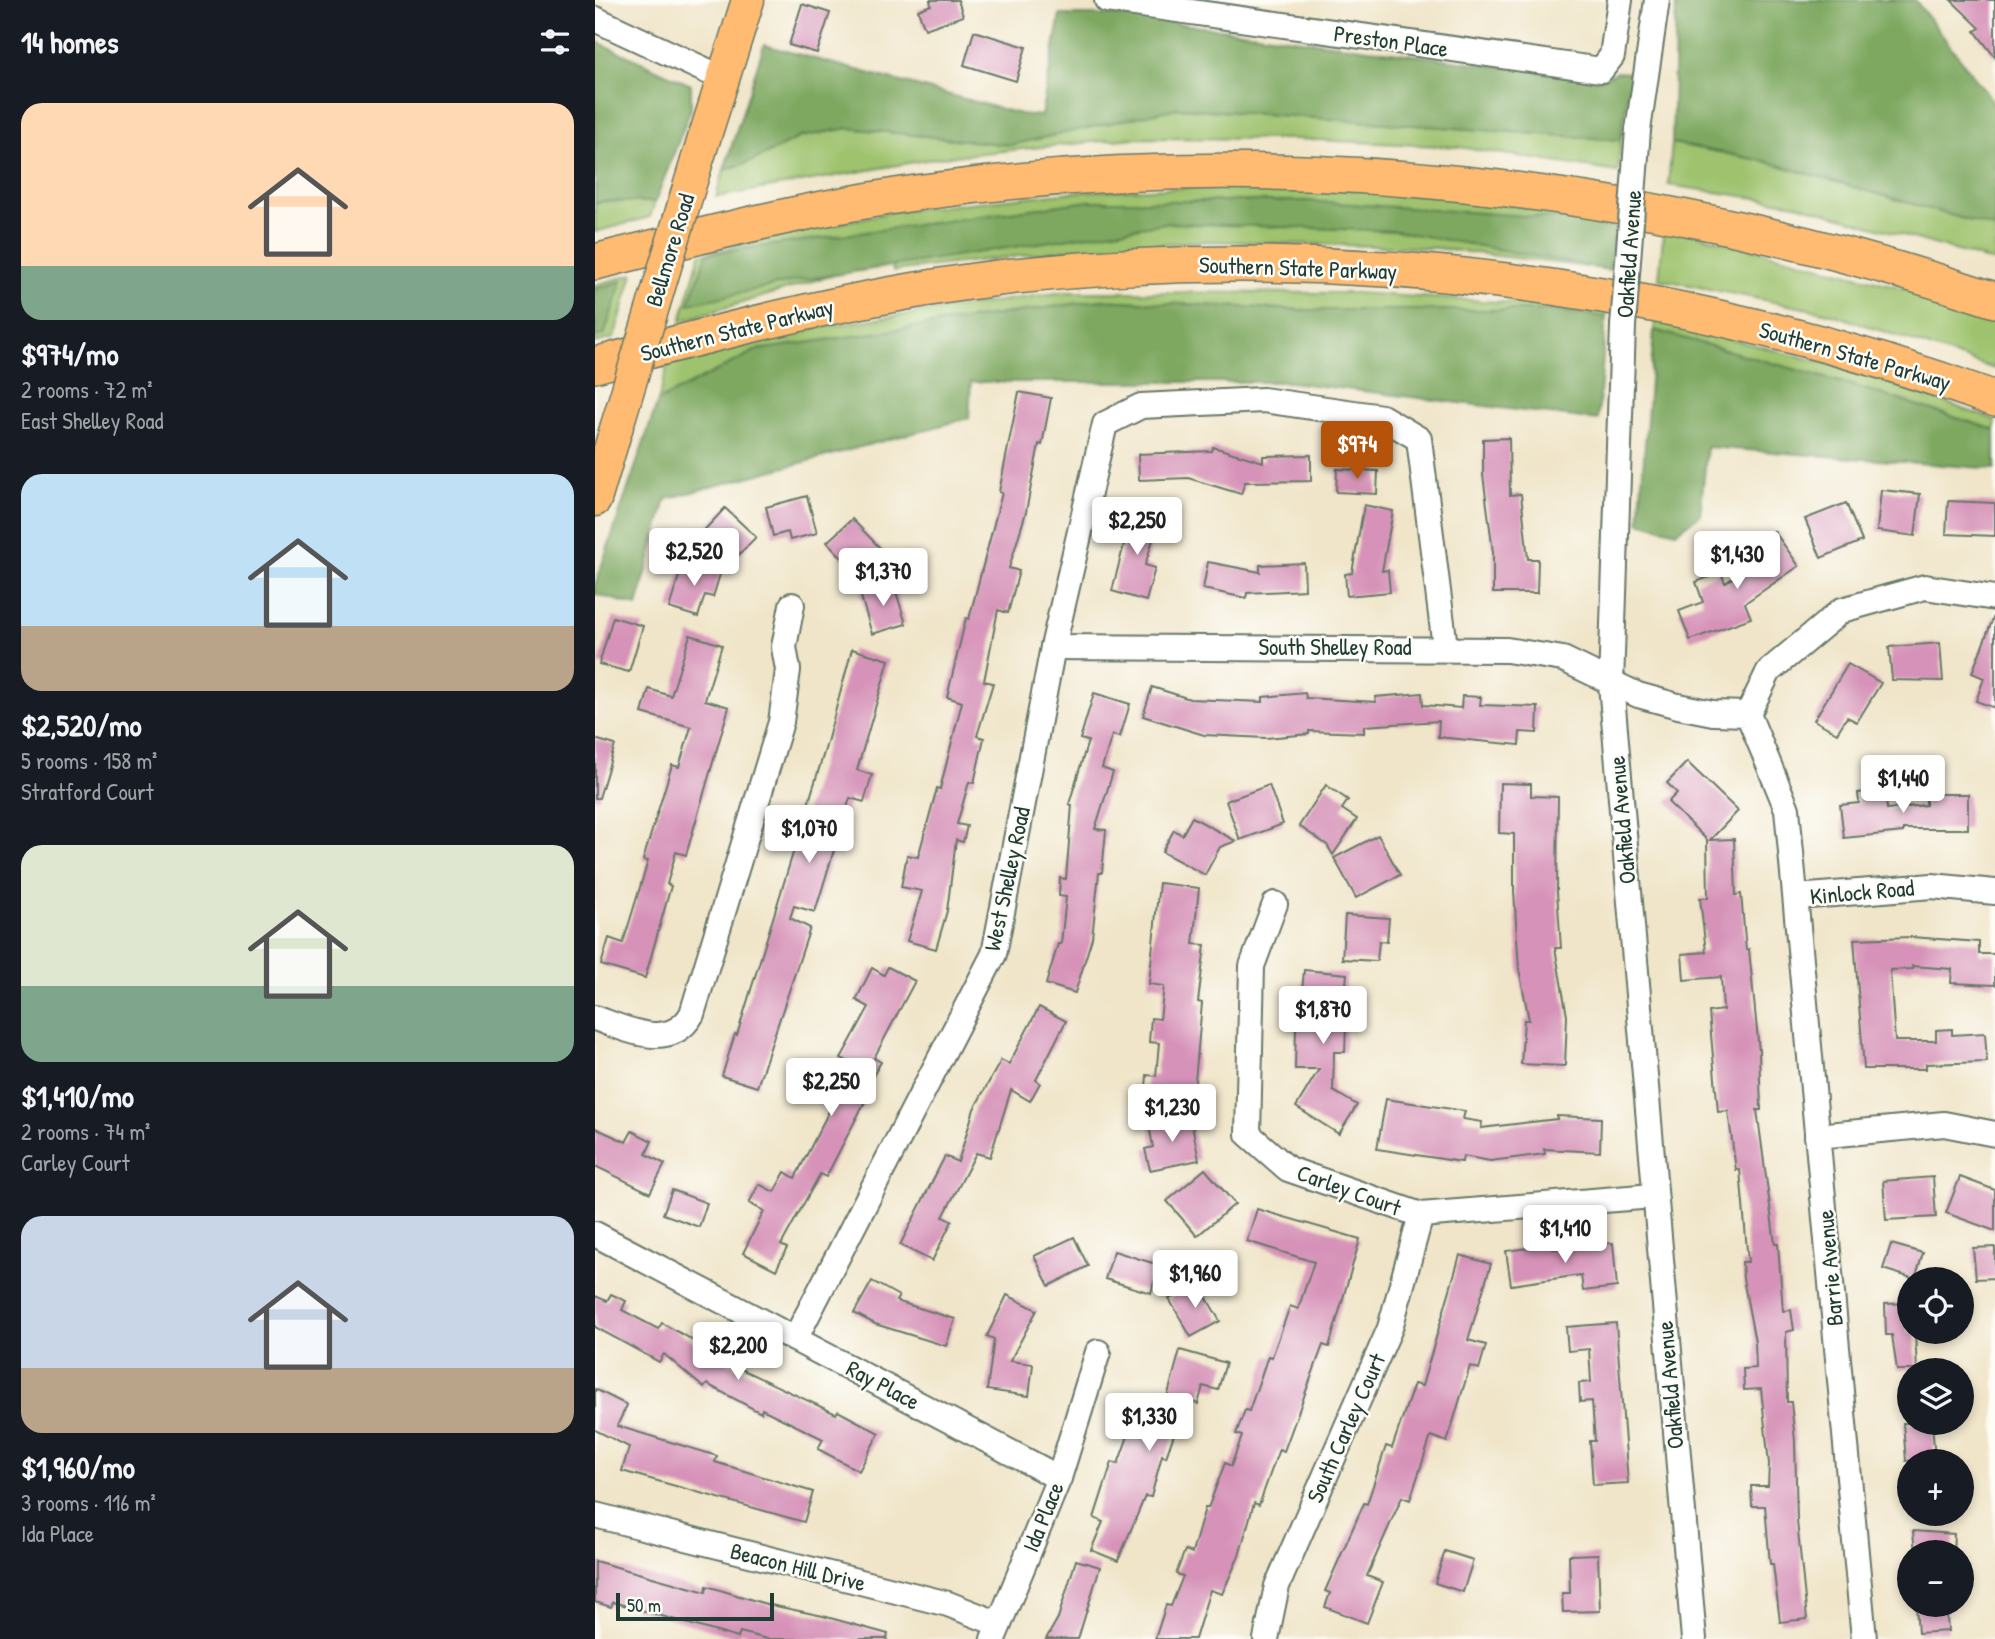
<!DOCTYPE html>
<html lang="en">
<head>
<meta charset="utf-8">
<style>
	body { margin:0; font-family:"Patrick Hand",sans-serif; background:#242831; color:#f1f3f6; height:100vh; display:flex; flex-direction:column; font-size:26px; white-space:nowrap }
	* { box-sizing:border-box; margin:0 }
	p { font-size:23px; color:#9ea1a6 }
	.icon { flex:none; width:38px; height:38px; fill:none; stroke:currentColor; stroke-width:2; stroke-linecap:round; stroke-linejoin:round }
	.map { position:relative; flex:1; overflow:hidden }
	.drawer { display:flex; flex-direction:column; background:#171b24; width:595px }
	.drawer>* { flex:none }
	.fabs { position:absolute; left:1302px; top:1267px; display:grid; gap:14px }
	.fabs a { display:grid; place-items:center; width:77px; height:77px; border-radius:50%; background:#171b24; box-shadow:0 4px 10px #0003; font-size:35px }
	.scale { position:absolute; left:21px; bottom:18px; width:158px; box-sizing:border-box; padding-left:7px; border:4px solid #1f3d34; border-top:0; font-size:19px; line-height:24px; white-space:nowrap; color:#1f3d34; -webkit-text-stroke:5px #fdfcf7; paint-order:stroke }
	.price { position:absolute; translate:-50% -60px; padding:0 16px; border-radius:7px; background:#fff; color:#222; font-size:23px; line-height:46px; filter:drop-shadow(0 2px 4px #0008) }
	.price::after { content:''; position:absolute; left:50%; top:42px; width:21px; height:16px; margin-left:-10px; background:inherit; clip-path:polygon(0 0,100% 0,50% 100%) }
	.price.selected { background:#b45309; color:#fff }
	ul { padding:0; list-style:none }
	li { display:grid; align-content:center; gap:14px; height:371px; padding:0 21px }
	li span { display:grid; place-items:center; height:217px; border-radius:21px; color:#555 }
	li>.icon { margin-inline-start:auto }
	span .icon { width:126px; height:126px; fill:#fffc; stroke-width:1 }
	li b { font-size:30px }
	h2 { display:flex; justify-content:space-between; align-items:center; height:84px; padding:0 21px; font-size:30px }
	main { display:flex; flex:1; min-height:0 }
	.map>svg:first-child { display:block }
</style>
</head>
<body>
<main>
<section class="drawer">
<h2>14 homes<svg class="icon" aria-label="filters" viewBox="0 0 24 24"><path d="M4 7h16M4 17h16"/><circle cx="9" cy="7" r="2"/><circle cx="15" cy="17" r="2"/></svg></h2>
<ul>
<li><span style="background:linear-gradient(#ffd9b3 75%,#7fa58c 0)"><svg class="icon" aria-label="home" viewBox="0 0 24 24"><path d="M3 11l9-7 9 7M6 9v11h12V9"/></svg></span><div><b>$974/mo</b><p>2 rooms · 72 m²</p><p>East Shelley Road</p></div></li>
<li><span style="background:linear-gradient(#bfe0f5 70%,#b9a48a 0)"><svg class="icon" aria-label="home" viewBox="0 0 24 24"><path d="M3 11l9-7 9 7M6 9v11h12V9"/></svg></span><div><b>$2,520/mo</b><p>5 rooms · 158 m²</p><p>Stratford Court</p></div></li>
<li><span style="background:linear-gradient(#dfe7d0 65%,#7fa58c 0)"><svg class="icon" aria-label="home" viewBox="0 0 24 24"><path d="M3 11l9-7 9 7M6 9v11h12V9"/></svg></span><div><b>$1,410/mo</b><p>2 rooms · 74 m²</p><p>Carley Court</p></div></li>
<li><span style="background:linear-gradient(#c9d6e8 70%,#b9a48a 0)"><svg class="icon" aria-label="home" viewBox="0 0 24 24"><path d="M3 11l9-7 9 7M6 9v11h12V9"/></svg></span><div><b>$1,960/mo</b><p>3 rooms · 116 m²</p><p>Ida Place</p></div></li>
</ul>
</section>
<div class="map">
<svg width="1400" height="1639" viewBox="0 0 1400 1639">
	<rect width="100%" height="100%" fill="#fdfcf7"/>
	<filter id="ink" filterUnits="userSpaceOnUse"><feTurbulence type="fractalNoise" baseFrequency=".0143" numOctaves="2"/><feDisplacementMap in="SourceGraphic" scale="14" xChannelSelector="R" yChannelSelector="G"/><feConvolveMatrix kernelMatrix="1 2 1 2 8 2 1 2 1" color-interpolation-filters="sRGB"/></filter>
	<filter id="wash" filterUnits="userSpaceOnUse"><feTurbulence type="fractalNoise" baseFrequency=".00686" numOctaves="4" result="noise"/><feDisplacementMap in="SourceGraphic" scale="28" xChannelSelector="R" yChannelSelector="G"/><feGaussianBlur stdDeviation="1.57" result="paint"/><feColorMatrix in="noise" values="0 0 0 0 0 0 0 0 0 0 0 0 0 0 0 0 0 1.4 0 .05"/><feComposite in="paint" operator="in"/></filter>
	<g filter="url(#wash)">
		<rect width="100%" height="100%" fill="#f0e5c9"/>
		<g fill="#9ec26d" stroke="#5e8050" stroke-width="2">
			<path d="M583 108 1026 140 1023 172 864 147 702 139 538 138 348 157 121 197 129 170 157 161 205 137 253 128 415 145Z"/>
			<path d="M1077 143 1169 161 1400 228V262L1201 204 1073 185Z"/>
			<path d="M604 187 826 191 1019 222 1015 270 841 248 611 241 473 250 298 271 296 258 86 321 105 254 300 211 478 192Z"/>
			<path d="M8 201 60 202 55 217 0 232V204Z"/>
			<path d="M1069 226 1400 312V369L1234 313 1064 279Z"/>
			<path d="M38 274 19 338 0 343V285Z"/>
			<path d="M468 292 760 293 1012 309 1011 317 951 310H706L505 300 162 350 63 401 74 361 225 327Z"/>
			<path d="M1060 320 1254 369 1400 420V430L1263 387 1059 330Z"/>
		</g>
		<g fill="#7ea860" stroke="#4e724a" stroke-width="2">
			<path d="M1081 0H1320L1400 104V228L1169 161 1077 143Z"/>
			<path d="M465 15H520L1006 80 1021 72 1036 73 1026 140 583 108 415 145 253 128 205 137 157 161 129 170 169 45 425 114 446 116Z"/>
			<path d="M0 41 96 85V109L60 202 8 201 0 204Z"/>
			<path d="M494 201H712L1019 222 1015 270 802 231 571 223 201 281 94 304 112 254Z"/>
			<path d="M27 281 9 335 0 337V289Z"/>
			<path d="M505 300 706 310H951L1011 317 1003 420 694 382H376L374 418 71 499 42 606 0 594V585L63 401 162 350Z"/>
			<path d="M1059 330 1263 387 1400 430V469L1112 447 1105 515 1081 532 1044 522Z"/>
		</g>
		<g id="blocks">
			<g fill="#d692b8">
				<path d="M335 0H363L368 16 330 29 323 10 336 5Z"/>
				<path d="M1356 0H1400V57L1380 31 1385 28Z"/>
				<path d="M207 4 235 13 222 53 194 45Z"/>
				<path d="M379 31 431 47 421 81 369 65Z"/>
				<path d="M424 392 456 398 447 445 444 444 431 512 414 568 424 571 413 613 403 610 389 681 398 683 382 736 389 738 379 783 374 782 362 824 372 826 368 842 361 840 352 911 341 949 312 941 327 891 306 887 312 855 323 857 342 788 345 789 367 702 352 697 371 618 374 619 407 493 404 492Z"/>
				<path d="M914 438 915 495 926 494 933 559H943L942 593H898V552L888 475V439Z"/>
				<path d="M618 447 668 462V456L716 455V481L650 482 646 494 593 478 544 480 543 454 617 451Z"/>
				<path d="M742 469 783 471 782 494 741 492Z"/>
				<path d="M1286 490 1325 494 1320 536 1282 531Z"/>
				<path d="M212 496 222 533 195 540 193 532 178 536 171 507Z"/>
				<path d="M1353 501 1400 503V536L1351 534Z"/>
				<path d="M1251 503 1267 541 1226 558 1210 519Z"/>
				<path d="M769 505 798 511 787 571 793 570 795 592 752 596 750 574 757 573Z"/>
				<path d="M130 508 161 537 132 567 101 539Z"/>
				<path d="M538 509 565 517 550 565 560 568 551 601 517 591Z"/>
				<path d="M257 519 287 550 262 573 232 542Z"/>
				<path d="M1179 531 1204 566 1150 603 1156 618 1095 640 1084 611 1108 602 1101 582 1126 572 1130 583 1172 555 1163 542Z"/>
				<path d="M89 560 126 571 118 597 110 595 103 617 74 608Z"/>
				<path d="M613 562 665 572V565L709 563 710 590 652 593 651 598 608 589Z"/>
				<path d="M298 582 311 624 277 634 265 593Z"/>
				<path d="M1399 616H1400V708L1381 701 1389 678 1377 673Z"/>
				<path d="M18 617 48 626 34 672 4 664Z"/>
				<path d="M95 635 127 645 110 700 134 707 91 855 81 852 72 884 76 886 50 978 6 965 14 938 28 943 53 861 48 860 77 765 84 767 96 727 47 713 54 689 76 696Z"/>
				<path d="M1345 643 1348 681 1297 680 1294 647Z"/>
				<path d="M257 649 294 660 262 770 277 775 269 802 255 798 220 912 199 906 195 918 215 928 162 1087 127 1076 140 1034 142 1035 231 746Z"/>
				<path d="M1253 664 1286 683 1262 722 1252 717 1242 733 1219 720Z"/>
				<path d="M557 687 595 699 668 702V697L710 693 711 698 781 702 780 697 827 693 828 705 866 708 867 696 886 697 885 705 943 707 942 733 925 732 924 745 843 737 844 721 769 726V733L714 731V734L671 738 609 735 548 716Z"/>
				<path d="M499 693 535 704 525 737 517 735 507 768 518 772 500 829 511 830 507 873H504L497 938 480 993 451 984 463 944H466L471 897 464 896 465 878 471 879 477 805 474 804 493 741 485 739Z"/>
				<path d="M0 739 20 745 4 798H0Z"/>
				<path d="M1092 762 1143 811 1115 840 1139 839 1141 895 1146 894 1151 950 1154 949 1164 1051 1166 1110H1162L1180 1244H1183L1188 1311 1196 1310 1199 1330 1191 1332 1192 1402H1196L1200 1441 1202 1521 1212 1619 1185 1622 1178 1564H1175L1170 1506H1157L1156 1486H1173L1174 1464 1166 1389 1149 1390 1148 1369 1161 1368 1160 1342 1148 1279 1147 1262H1153L1145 1170H1141L1133 1111 1123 1112 1114 1012 1128 1010 1126 977 1089 980 1087 954 1111 952 1105 898H1113L1112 840 1073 802 1082 793 1072 783Z"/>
				<path d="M905 783 936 784V796L963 797 962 892 966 948H960L972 1016 970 1066 926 1064 929 1020H934L924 969 919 891V834L904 833Z"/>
				<path d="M674 785 688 824 645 840 631 801Z"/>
				<path d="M731 785 753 800 747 809 762 819 738 855 732 845 704 826Z"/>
				<path d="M1290 790 1292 809 1331 805V794H1373V829H1308V832L1249 838 1245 805 1264 803 1263 793Z"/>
				<path d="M597 817 641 841 625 847 610 875 567 852 579 830 587 835Z"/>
				<path d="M783 835 805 875 761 898 739 858Z"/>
				<path d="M564 883 604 888 598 944 610 945 603 1002 607 1003 598 1104 550 1099 552 1075 561 1076 564 1043 554 1042 556 1018 565 1019 569 986 554 984Z"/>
				<path d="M750 915 794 918 792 942 784 941 782 961 747 959Z"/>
				<path d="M1316 937 1384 942V954H1400V985L1356 983 1357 969 1317 966 1318 969 1295 970 1300 1041H1341V1030L1357 1029V1035L1390 1033 1392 1062 1331 1064V1069H1269L1259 939Z"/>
				<path d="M293 967 320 981 279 1058 286 1062 272 1086 277 1088 231 1177 225 1174 186 1245 192 1248 181 1270 148 1253 169 1211 154 1203 164 1184 179 1192 190 1172 200 1178 258 1064 246 1058 274 1007 261 1000 277 968 289 975Z"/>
				<path d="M709 970 752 974 747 1026H751L750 1052H739L738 1091 762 1105 744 1134 701 1107 724 1069H700L701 1025H704Z"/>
				<path d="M444 1007 471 1021 441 1080 445 1083 435 1101 416 1090 395 1157 381 1153 348 1217 357 1221 337 1261 305 1245 350 1156 363 1162 379 1109 406 1060 414 1064Z"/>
				<path d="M791 1099 870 1111 868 1119 887 1122 886 1128 962 1119V1116L1006 1118 1005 1152 949 1149 950 1154 895 1161 868 1156 867 1162 782 1149Z"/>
				<path d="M595 1116 604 1160 555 1170 550 1149 558 1147 554 1125Z"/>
				<path d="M0 1128 31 1142 37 1131 57 1141 51 1154 70 1164 55 1193 0 1166Z"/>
				<path d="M610 1169 640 1204 602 1236 572 1201Z"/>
				<path d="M1338 1177 1341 1217 1291 1220 1288 1181Z"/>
				<path d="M1365 1177 1400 1190V1231L1351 1213Z"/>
				<path d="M77 1190 112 1203 104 1227 68 1214Z"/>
				<path d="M662 1209 765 1239 734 1347 728 1345 689 1451 684 1449 664 1505 659 1503 644 1556 627 1594 615 1590 600 1639H560L571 1605 576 1606 588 1576 581 1574 590 1550 597 1553 610 1508H613L630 1463 636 1466 647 1436 641 1434 650 1410 654 1411 673 1356 677 1357 695 1306 703 1309 719 1262 652 1241Z"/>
				<path d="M479 1237 493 1266 454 1286 439 1256Z"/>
				<path d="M1018 1243 1022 1287 988 1291 986 1275 916 1285 911 1251 957 1245 958 1249Z"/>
				<path d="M1296 1244 1328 1253 1320 1279 1288 1269Z"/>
				<path d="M1400 1247V1278L1381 1279 1378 1248Z"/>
				<path d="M519 1251 564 1265 556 1293 510 1279Z"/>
				<path d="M865 1255 896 1264 873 1340 891 1345 884 1369 875 1366 852 1442 836 1436 815 1500 807 1497 772 1576 788 1582 772 1623 730 1607 735 1593 730 1591 769 1503 772 1504 791 1446 797 1448 819 1384 827 1386Z"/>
				<path d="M277 1281 304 1296 301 1301 360 1319 351 1346 280 1324 259 1313Z"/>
				<path d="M603 1283 625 1321 596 1337 574 1299Z"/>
				<path d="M16 1294 31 1301 27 1310 63 1329 67 1323 94 1338 113 1353 121 1344 135 1356 131 1362 241 1414 243 1411 284 1433 264 1471 223 1449 228 1439 167 1409 166 1413 112 1384 109 1388 69 1354 64 1362 0 1327V1296L12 1301Z"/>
				<path d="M412 1295 442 1310 415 1361 438 1364 434 1396 392 1390 399 1339 392 1336Z"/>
				<path d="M1314 1303V1332H1320L1322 1370H1302L1297 1335H1291L1290 1304Z"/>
				<path d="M1021 1323 1033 1483 998 1485 995 1441H1000L997 1401 985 1402 984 1383 996 1382 994 1349 973 1351 971 1327Z"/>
				<path d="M585 1350 631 1363 623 1390 608 1386 603 1404 591 1400 571 1457 567 1455 556 1497 550 1496 523 1561 496 1550 508 1522 499 1518 517 1462 523 1464 536 1428 547 1432 557 1405 569 1409Z"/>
				<path d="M0 1389 32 1405 22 1426 122 1456 120 1462 218 1492 209 1522 27 1471 34 1447 0 1430Z"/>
				<path d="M1308 1423H1337L1340 1459 1311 1461Z"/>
				<path d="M1318 1531 1359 1534 1358 1552H1320Z"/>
				<path d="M850 1551 878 1560 868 1592 840 1583Z"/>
				<path d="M1003 1554 1005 1611 968 1612 967 1593H975L974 1555Z"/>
				<path d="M481 1560 505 1567 483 1639H451L463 1618Z"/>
				<path d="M0 1561 111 1592 112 1586 171 1604 228 1616 293 1634 292 1639H172L145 1632 143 1638 18 1602 16 1607 0 1602Z"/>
				<path d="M1321 1605H1351L1353 1631 1323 1633Z"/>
			</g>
		</g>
	</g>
	<g filter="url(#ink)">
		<use href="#blocks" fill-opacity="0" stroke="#687868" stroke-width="2"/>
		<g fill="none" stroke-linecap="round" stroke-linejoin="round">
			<defs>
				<g id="minor">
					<path d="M512 0 1006 70 1017 56 1025 0"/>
					<path d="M0 19 127 78"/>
					<path d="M1043 130 1062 0"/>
					<path d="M1028 326 1016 684 1099 1639"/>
					<path d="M458 647 912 650 968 659 1043 695 1083 706 1118 713 1153 714 1192 809 1269 1639"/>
					<path d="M1153 714 1174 671 1247 610 1330 587 1400 598"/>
					<path d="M1202 897 1337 886 1400 892"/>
					<path d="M680 904 657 966 653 1134 693 1169 826 1215 1058 1196"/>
					<path d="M0 1018C31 1029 75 1052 97 1014L186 722 193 670 189 647 197 605"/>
					<path d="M1222 1136 1349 1124 1400 1134"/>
					<path d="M0 1234 464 1478"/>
					<path d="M200 1339 399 954 458 647 510 424 546 406 668 400 787 417 824 439 850 647"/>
					<path d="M0 1515 353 1604 404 1624"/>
					<path d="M398 1639 464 1478 503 1352"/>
					<path d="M671 1639 682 1586 795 1328 826 1215"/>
				</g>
				<g id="major">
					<path d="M102 161 153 0"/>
					<path d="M0 500 21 429"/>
				</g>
				<g id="highway">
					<path d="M0 262C109 235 217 207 328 192 689 142 1055 185 1400 300"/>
					<path d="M0 365C138 328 278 292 420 276 749 240 1090 286 1400 399"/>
				</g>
			</defs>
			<use href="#minor" stroke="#687868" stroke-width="28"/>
			<use href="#major" stroke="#687868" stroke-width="35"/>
			<use href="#highway" stroke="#687868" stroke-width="38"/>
			<use href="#minor" stroke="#fff" stroke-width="24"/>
			<use href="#major" stroke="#ffbb71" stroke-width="32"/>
			<use href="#highway" stroke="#ffbb71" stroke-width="35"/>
			<defs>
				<path id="minor-bridge" d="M1028 326 1043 130"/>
				<path id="major-bridge" d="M21 429 102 161"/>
			</defs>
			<use href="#minor-bridge" stroke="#687868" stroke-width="28" stroke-linecap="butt"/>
			<use href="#major-bridge" stroke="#687868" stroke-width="35" stroke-linecap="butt"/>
			<use href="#minor-bridge" stroke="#fff" stroke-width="24"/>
			<use href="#major-bridge" stroke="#ffbb71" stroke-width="32"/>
		</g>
	</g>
	<g text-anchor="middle" stroke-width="5" stroke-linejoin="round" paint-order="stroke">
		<g font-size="23" fill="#1f3d34" stroke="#fdfcf7">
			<text transform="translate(796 41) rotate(8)" y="8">Preston Place</text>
			<text transform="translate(75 250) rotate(-73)" y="8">Bellmore Road</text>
			<text transform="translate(1034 254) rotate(-86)" y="8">Oakfield Avenue</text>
			<text transform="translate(703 268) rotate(2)" y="8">Southern State Parkway</text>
			<text transform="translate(142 330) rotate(-14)" y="8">Southern State Parkway</text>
			<text transform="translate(1260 356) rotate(16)" y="8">Southern State Parkway</text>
			<text x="740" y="655">South Shelley Road</text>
			<text transform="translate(1027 820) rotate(-95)" y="8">Oakfield Avenue</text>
			<text transform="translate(412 879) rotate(-78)" y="8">West Shelley Road</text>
			<text transform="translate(1267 892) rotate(-5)" y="8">Kinlock Road</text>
			<text transform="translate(754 1190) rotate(20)" y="8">Carley Court</text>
			<text transform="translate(1235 1268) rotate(-95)" y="8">Barrie Avenue</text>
			<text transform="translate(288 1385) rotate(28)" y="8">Ray Place</text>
			<text transform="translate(1075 1385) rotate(-95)" y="8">Oakfield Avenue</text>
			<text transform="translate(751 1428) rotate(-66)" y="8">South Carley Court</text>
			<text transform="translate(448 1517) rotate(-68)" y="8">Ida Place</text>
			<text transform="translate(203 1567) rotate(14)" y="8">Beacon Hill Drive</text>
		</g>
	</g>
</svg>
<div class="fabs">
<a><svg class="icon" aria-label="locate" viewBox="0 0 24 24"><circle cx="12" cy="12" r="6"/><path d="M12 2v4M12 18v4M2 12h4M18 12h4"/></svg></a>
<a><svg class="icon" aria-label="layers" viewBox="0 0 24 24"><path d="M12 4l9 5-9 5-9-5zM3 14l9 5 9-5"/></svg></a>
<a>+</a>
<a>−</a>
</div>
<div class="scale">50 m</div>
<b class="price selected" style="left:762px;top:481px">$974</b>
<b class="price" style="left:542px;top:557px">$2,250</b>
<b class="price" style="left:99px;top:588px">$2,520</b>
<b class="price" style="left:1142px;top:591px">$1,430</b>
<b class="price" style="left:288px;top:608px">$1,370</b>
<b class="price" style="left:1308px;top:815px">$1,440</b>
<b class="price" style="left:214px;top:865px">$1,070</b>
<b class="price" style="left:728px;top:1046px">$1,870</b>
<b class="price" style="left:236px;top:1118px">$2,250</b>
<b class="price" style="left:577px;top:1144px">$1,230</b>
<b class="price" style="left:970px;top:1265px">$1,410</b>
<b class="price" style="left:600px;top:1310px">$1,960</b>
<b class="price" style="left:143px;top:1382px">$2,200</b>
<b class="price" style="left:554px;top:1453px">$1,330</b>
</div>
</main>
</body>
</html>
